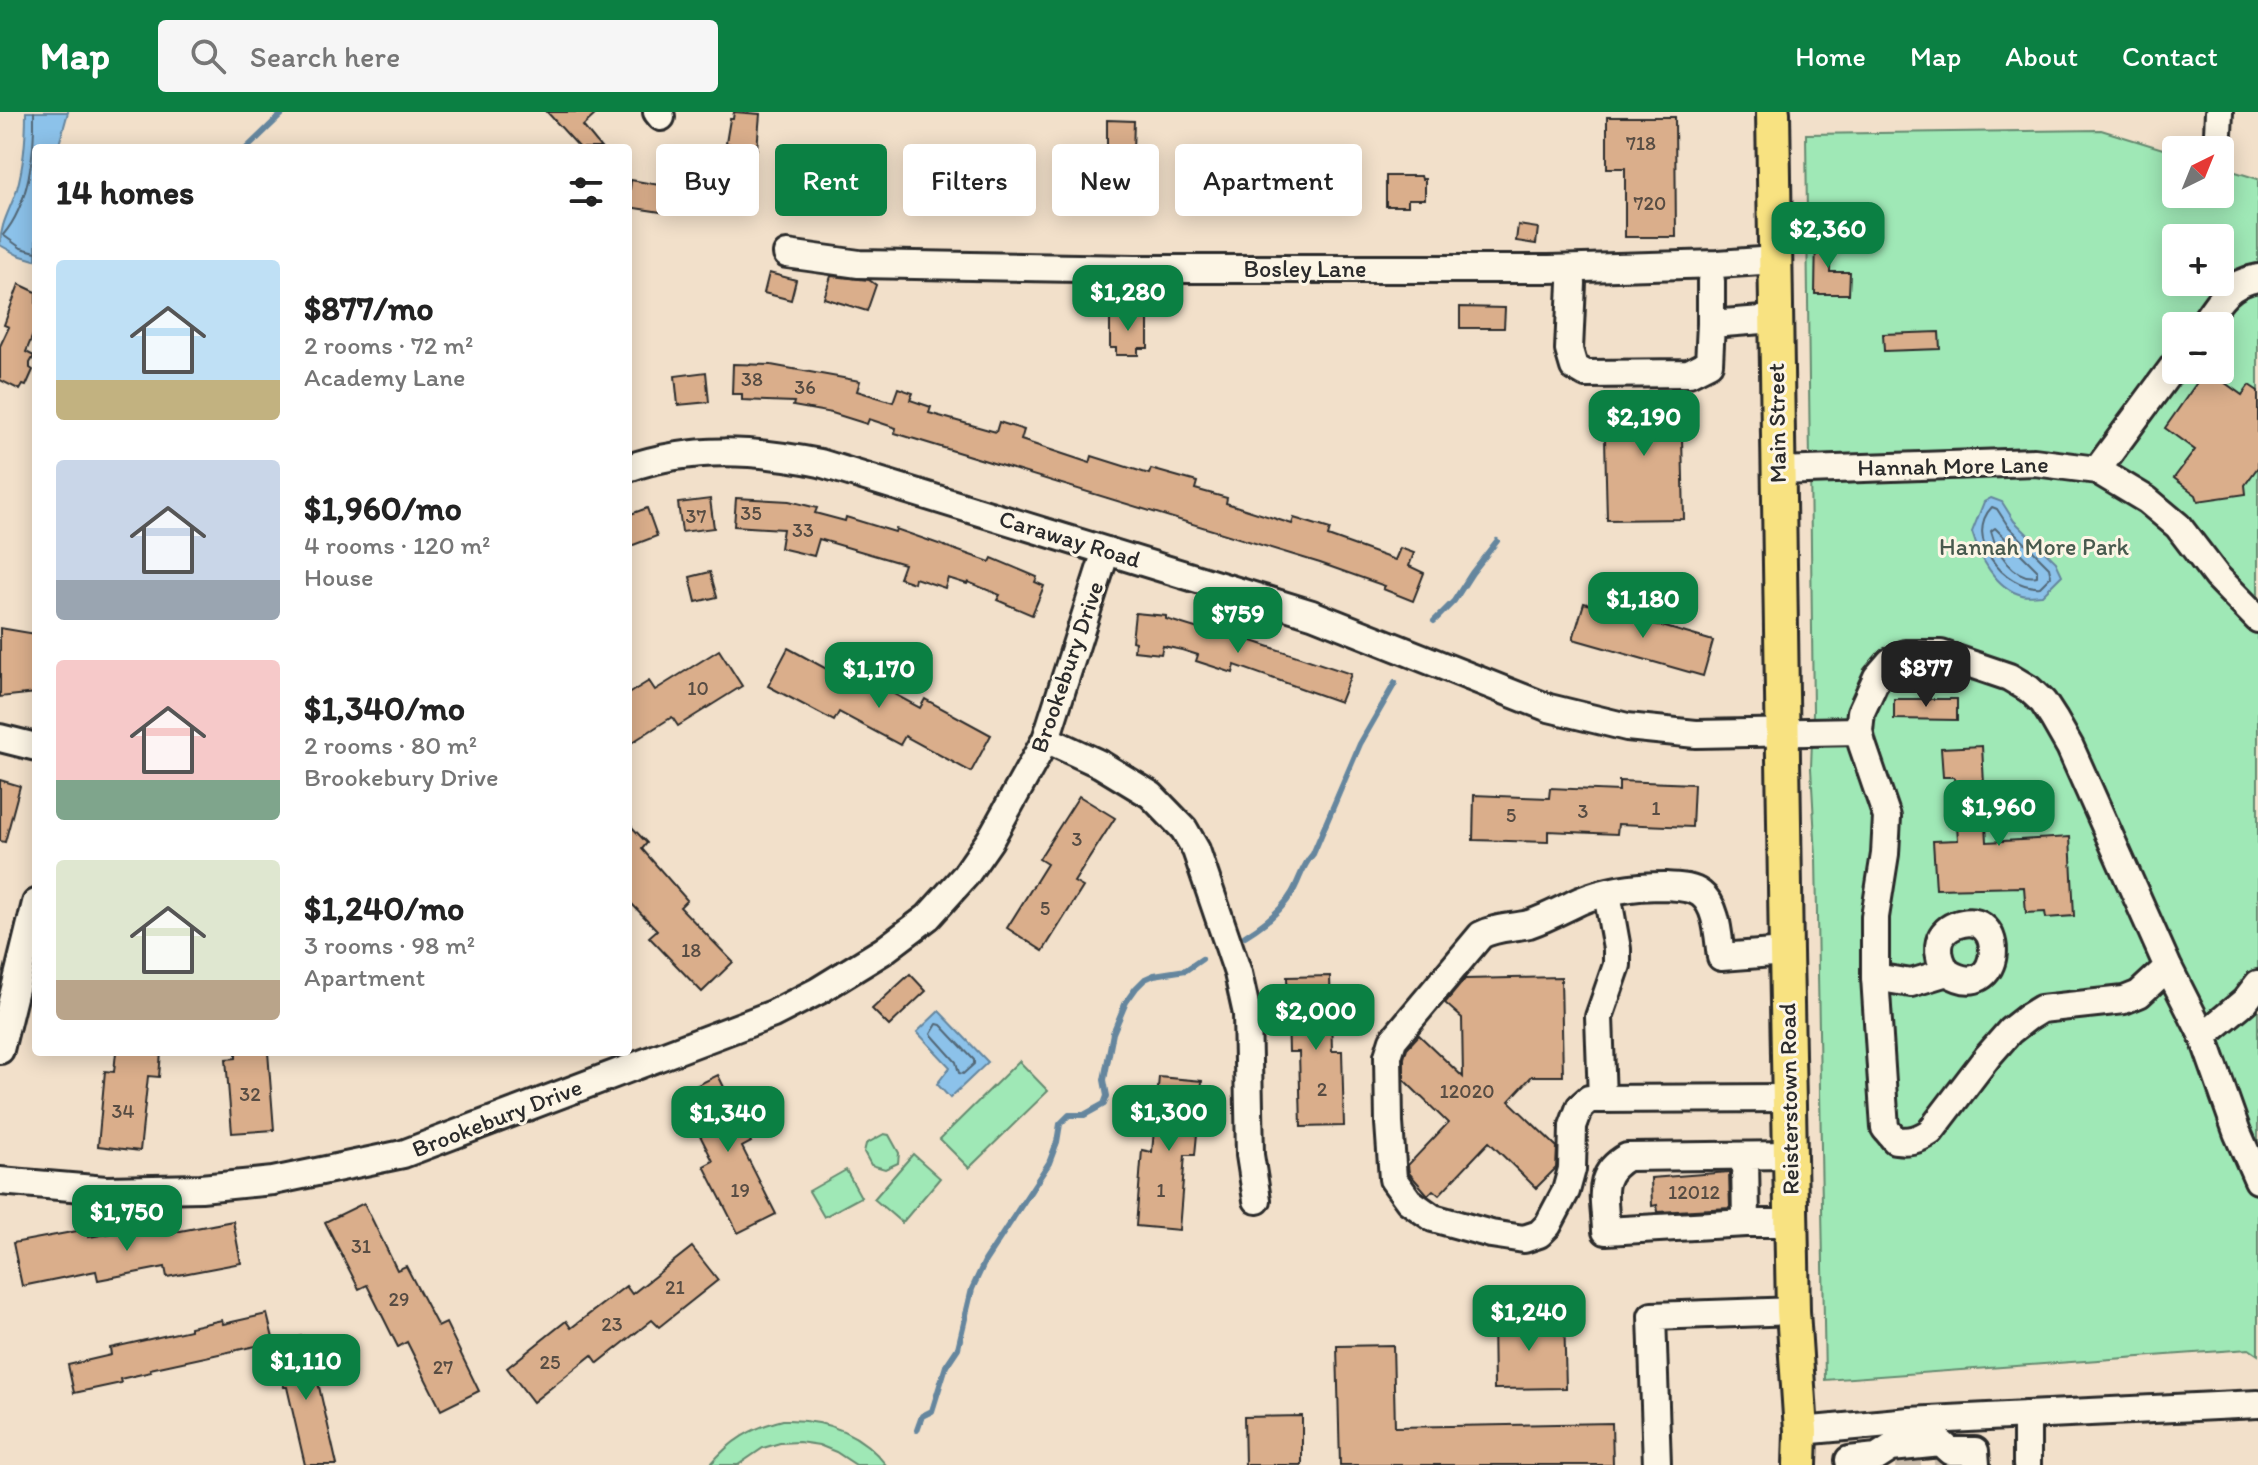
<!DOCTYPE html>
<html lang="en">
<head>
<meta charset="utf-8">
<style>
	body { margin:0; font-family:Itim,sans-serif; background:#f6f6f6; color:#222; height:100vh; display:flex; flex-direction:column; font-size:30px; white-space:nowrap }
	* { box-sizing:border-box; margin:0 }
	p { font-size:26px; color:#767676 }
	.icon { flex:none; width:44px; height:44px; fill:none; stroke:currentColor; stroke-width:2; stroke-linecap:round; stroke-linejoin:round }
	.map { position:relative; flex:1; overflow:hidden }
	.sheet { position:absolute; left:32px; top:32px; width:600px; height:912px; display:flex; flex-direction:column; background:#fff; border-radius:8px; box-shadow:0 4px 20px #0003 }
	.sheet>* { flex:none }
	.banner { position:absolute; left:656px; top:32px; width:760px; height:72px; display:flex; gap:16px }
	.needle { width:52px; rotate:43deg }
	.controls { position:absolute; left:2162px; top:24px; display:grid; gap:16px }
	.controls a { display:grid; place-items:center; width:72px; height:72px; border-radius:8px; background:#fff; box-shadow:0 4px 20px #0003; font-size:40px }
	.price { position:absolute; translate:-50% -68px; padding:0 18px; border-radius:16px; background:#0b8043; color:#fff; font-size:26px; line-height:52px; filter:drop-shadow(0 2px 4px #0008) }
	.price::after { content:''; position:absolute; left:50%; top:48px; width:24px; height:18px; margin-left:-12px; background:inherit; clip-path:polygon(0 0,100% 0,50% 100%) }
	.price.on { background:#222; color:#fff }
	ul { padding:0; list-style:none }
	li { display:flex; align-items:center; gap:24px; height:200px; padding:0 24px }
	li span { display:grid; place-items:center; flex:none; width:224px; height:160px; border-radius:8px; color:#555 }
	li>.icon { margin-inline-start:auto }
	span .icon { width:96px; height:96px; fill:#fffc; stroke-width:1 }
	li b { font-size:34px }
	h2 { display:flex; justify-content:space-between; align-items:center; height:96px; padding:0 24px; font-size:34px }
	.pill { padding:0 28px; border-radius:8px; background:#fff; box-shadow:0 4px 20px #0003; font-size:28px; line-height:72px }
	.pill.on { background:#0b8043; color:#fff }
	header { display:flex; align-items:center; gap:48px; box-sizing:border-box; height:112px; padding:0 40px; background:#0b8043; color:#fff }
	header strong { font-size:38px }
	nav { display:flex; gap:44px; margin-inline-start:auto; font-size:28px }
	.search { width:560px; height:72px; background:#f6f6f6; display:flex; align-items:center; gap:20px; box-sizing:border-box; padding:0 28px; border-radius:8px; color:#767676; font-size:30px }
	.map>svg:first-child { display:block }
</style>
</head>
<body>
<header>
<strong>Map</strong>
<div class="search"><svg class="icon" aria-label="search" viewBox="0 0 24 24"><circle cx="10" cy="10" r="6"/><path d="M15 15l6 6"/></svg>Search here</div>
<nav><a>Home</a><a>Map</a><a>About</a><a>Contact</a></nav>
</header>
<div class="map">
<svg width="2258" height="1353" viewBox="0 0 2258 1353">
	<rect width="100%" height="100%" fill="#f2e0ca"/>
	<filter id="ink" filterUnits="userSpaceOnUse"><feTurbulence type="fractalNoise" baseFrequency=".0125" numOctaves="2"/><feDisplacementMap in="SourceGraphic" scale="16" xChannelSelector="R" yChannelSelector="G"/><feConvolveMatrix kernelMatrix="1 2 1 2 8 2 1 2 1" color-interpolation-filters="sRGB"/></filter>
	<g filter="url(#ink)">
		<g fill="#9fe8b6" stroke="#658a70" stroke-width="2" fill-rule="evenodd">
			<path d="M2101 18 2176 41V82H2220V55L2258 67V1243L2249 1237 1825 1268 1816 745 1811 656 1813 600 1806 22ZM2176 126H2220V170H2176ZM2176 214H2220V258H2176Z"/>
			<path d="M1019 949 1048 979 969 1056 940 1027Z"/>
			<path d="M884 1022 889 1023 899 1041 898 1051 885 1057 871 1053 864 1040 866 1032Z"/>
			<path d="M913 1042 940 1066 902 1111 874 1087Z"/>
			<path d="M846 1058 861 1085 824 1105 809 1079Z"/>
			<path d="M783 1308C825 1307 860 1319 886 1353H856L836 1340 819 1333 799 1330 780 1331 763 1336 738 1353H710C731 1328 751 1316 783 1308Z"/>
		</g>
		<g fill="#8cc2ea" stroke="#65869e" stroke-width="2">
			<path d="M26 0H68L58 36H36V147L34 148 18 143 0 133C0 112 11 96 17 77 24 52 26 26 26 0Z"/>
			<path d="M1991 386 2002 390 2014 409 2056 450 2062 463 2042 483C2036 483 2028 485 2022 483 1995 476 1979 444 1972 420L1984 390Z"/>
			<path d="M939 899 988 950 950 986 937 972 950 955 917 920Z"/>
		</g>
		<g fill="none" stroke-linecap="round" stroke-linejoin="round">
			<g stroke="#526777" stroke-width="2">
				<path d="M34 0C35 40 29 93 3 123L21 136 36 140"/>
				<path d="M1992 395 1997 397 2008 414 2049 455 2051 464 2040 475C2004 478 1963 425 1992 395Z"/>
				<path d="M1995 416 2037 458V464C2014 469 1996 439 1991 419Z"/>
				<path d="M937 912 941 913 974 948V952L963 962 959 961 956 950 931 922Z"/>
			</g>
			<g stroke="#65869e" stroke-width="6">
				<path d="M247 36 284 0"/>
				<path d="M1434 509 1454 489 1472 461 1497 429"/>
				<path d="M1245 824C1263 813 1281 800 1292 781 1300 767 1302 754 1313 742L1360 632 1395 571"/>
				<path d="M917 1318 922 1304 932 1299 946 1254 958 1236 972 1177 985 1149 1049 1051 1057 1030 1060 1012 1069 1003H1084L1104 992 1107 984 1104 968 1113 921 1126 890 1136 876 1145 867 1154 863 1186 858 1202 847"/>
			</g>
		</g>
		<g fill="#daae8b" stroke="#2b2b2b" stroke-width="2">
			<path d="M547 0H598L583 14 601 36H580Z"/>
			<path d="M734 0 760 2 757 37 726 31 730 7H733Z"/>
			<path d="M1607 5H1675L1676 125H1625V56H1607Z"/>
			<path d="M1107 8 1134 9 1133 40H1107Z"/>
			<path d="M1221 48H1245V54H1265V79L1245 80V84H1222Z"/>
			<path d="M953 50 990 53 987 90 951 88Z"/>
			<path d="M715 52 730 78 696 98 684 77 702 80 694 64Z"/>
			<path d="M1386 64H1421L1422 67H1425V87H1408V94H1386Z"/>
			<path d="M631 68 665 74 661 100 628 95Z"/>
			<path d="M1325 69H1347L1348 99H1325L1326 92 1308 93 1307 72H1325Z"/>
			<path d="M1518 113 1538 116 1536 132 1516 129Z"/>
			<path d="M1816 122H1831L1830 160H1850L1849 182H1815Z"/>
			<path d="M769 161 796 168 791 188 764 181Z"/>
			<path d="M831 164 869 168 876 173 867 199 824 186Z"/>
			<path d="M19 172 36 180V215L26 240 34 244 30 251V256L33 258 26 274 23 273 20 278 0 268V234L9 215 4 213Z"/>
			<path d="M1460 195 1505 196 1504 216H1460Z"/>
			<path d="M1110 199H1130V205H1148V236H1138V243H1116V236H1110Z"/>
			<path d="M1939 220 1940 237 1884 239 1883 222Z"/>
			<path d="M733 252 771 253 860 269 857 279 893 290 898 276 913 281 910 288 931 295 929 301 996 320 999 310 1024 318 1021 328 1090 351 1092 344 1149 362 1151 357 1197 370 1195 377 1227 386 1226 391 1292 412 1294 406 1330 417 1328 424 1395 448 1400 436 1414 441 1409 454 1424 461 1413 489 1383 477 1385 474 1320 451 895 321 896 316 869 307 867 312 832 301 793 294 794 290 742 288V282H732Z"/>
			<path d="M2190 258H2207L2242 283 2249 273 2258 279V355L2245 373 2246 382 2198 389 2196 383 2174 366 2195 338 2165 316 2198 269 2188 262Z"/>
			<path d="M706 260 709 290 678 293 675 264Z"/>
			<path d="M1681 284 1684 407 1607 408 1604 285Z"/>
			<path d="M736 386 789 389 817 396 815 401 845 409 846 405 895 420 896 417 990 450 992 446 1037 465 1035 470 1044 474 1032 503 997 488 1000 483 968 470 967 472 948 466 945 476 915 466 914 471 899 466 904 452 819 427 814 444 780 436 783 417 734 414Z"/>
			<path d="M710 387 714 416 682 420 678 391Z"/>
			<path d="M647 396 657 424 628 435V403Z"/>
			<path d="M710 460 717 485 696 490 690 465Z"/>
			<path d="M1584 491 1713 529 1703 564 1573 527Z"/>
			<path d="M1135 501 1166 504V507L1215 522 1216 517 1351 562 1340 590 1235 553 1233 561 1196 549 1198 543 1182 538 1163 534 1161 542 1134 539 1135 530 1132 529Z"/>
			<path d="M0 516 36 522V581L0 585Z"/>
			<path d="M788 536 854 572 859 563 920 596 925 587 991 623 971 660 905 624 900 633 839 600 834 609 768 574Z"/>
			<path d="M719 538 742 574 678 614 672 605 628 633V582L649 569 655 578Z"/>
			<path d="M1894 587H1957V608L1894 607Z"/>
			<path d="M1982 634 1987 730 2070 725 2074 804 2046 806 2045 800 2026 801 2024 775 1936 777 1933 729 1958 728 1954 665H1943L1941 636Z"/>
			<path d="M0 668 20 674 5 730 0 729Z"/>
			<path d="M1619 669 1694 672 1692 715 1618 712 1617 722 1548 719V730L1473 728 1474 683 1549 686 1550 676 1619 679Z"/>
			<path d="M1079 684 1115 706 1074 770 1083 775 1043 839 1007 816 1047 752 1039 747Z"/>
			<path d="M628 711 647 731 642 737 687 788 680 795 733 850 702 880 649 825 657 818 628 788Z"/>
			<path d="M910 862 926 879 889 914 872 897Z"/>
			<path d="M1330 864 1332 939H1342L1344 1014 1301 1015 1299 940H1289L1287 865Z"/>
			<path d="M1561 865 1563 964H1532L1509 989 1557 1035 1556 1056 1536 1076 1489 1030 1439 1083 1433 1078 1428 1083 1409 1061 1408 1053 1448 1011 1404 968V946L1407 936 1419 923 1463 965 1462 906 1445 891 1465 867Z"/>
			<path d="M116 940H161L159 965 148 964 140 1039 98 1034 105 959 114 960Z"/>
			<path d="M236 940H268L274 1018 232 1021 226 947 236 946Z"/>
			<path d="M718 963 751 1030 742 1035 776 1102 738 1121 704 1054 713 1049 679 982Z"/>
			<path d="M1159 965 1202 969 1195 1043H1185L1179 1118 1136 1114 1142 1038 1152 1040Z"/>
			<path d="M1729 1060 1730 1096 1658 1100 1657 1093 1652 1094 1651 1066Z"/>
			<path d="M364 1091 397 1158 406 1154 438 1215 446 1211 479 1279 441 1298 407 1230 398 1235 367 1173 359 1177 325 1110Z"/>
			<path d="M233 1109 241 1151 167 1165 165 1155 98 1168 96 1159 22 1174 13 1131 88 1117 89 1125 157 1113 159 1123Z"/>
			<path d="M692 1135 718 1168 659 1215 652 1208 598 1251 592 1243 533 1290 507 1256 566 1209 571 1216 626 1174 632 1182Z"/>
			<path d="M267 1202 274 1230 150 1257 151 1260 120 1267 121 1271 74 1281 68 1253 111 1243 110 1236 190 1218V1215L222 1208 223 1212Z"/>
			<path d="M1564 1205 1566 1276 1494 1277 1493 1207Z"/>
			<path d="M303 1224 313 1267 317 1266 337 1353H305L287 1275H284L274 1230Z"/>
			<path d="M1393 1233 1395 1315 1612 1311 1613 1353H1340L1337 1234Z"/>
			<path d="M1302 1304V1353H1245L1244 1305Z"/>
		</g>
		<g fill="none" stroke-linecap="round" stroke-linejoin="round">
			<path stroke="#cabcaa" stroke-width="26" stroke-dasharray="26 13" stroke-linecap="butt" d="M1895 1353 1941 1348"/>
			<defs>
				<g id="minor">
					<path d="M657 0 661 5"/>
					<path d="M2218 21 2219 0"/>
					<path d="M787 142 859 152 1135 157H1549L1718 152 1775 148"/>
					<path d="M1711 169V212"/>
					<path d="M1572 171 1569 238 1574 255 1586 262 1689 261 1709 251 1711 212 1775 207"/>
					<path d="M2202 214C2217 191 2228 171 2258 166"/>
					<path d="M628 356C692 334 755 338 820 351L1312 502 1549 596 1627 615 1696 622 1859 619"/>
					<path d="M2097 358 2176 251"/>
					<path d="M1779 359 2034 350 2097 358 2147 388 2178 414 2217 465 2258 507"/>
					<path d="M0 626 36 635"/>
					<path d="M1046 627 1100 652 1151 683 1184 717 1196 738 1238 861 1247 902 1250 1043 1257 1088"/>
					<path d="M1786 840 1721 845C1718 825 1718 795 1701 782 1691 774 1676 775 1665 774 1637 774 1606 778 1580 789 1563 797 1547 806 1529 812 1512 816 1496 815 1481 823L1393 928 1388 944 1389 1011 1393 1067 1409 1089 1433 1106 1491 1122 1524 1127 1539 1122 1548 1113 1566 1079 1572 1057 1573 1014 1580 995 1589 987 1790 986"/>
					<path d="M2168 855 2139 882 2124 888 2041 897 2028 905 2010 919 1988 944 1930 1020C1918 1028 1909 1030 1895 1028L1885 1016 1875 865V805L1885 742 1887 705 1862 632 1859 619 1861 600 1877 565 1890 550 1905 542H1941L2009 565 2029 577 2043 590 2054 607 2070 635 2168 855 2203 924 2237 1020 2258 1068"/>
					<path d="M1875 865 1911 871 1947 860C2004 896 2009 792 1956 813 1934 821 1936 844 1947 860"/>
					<path d="M2203 924 2245 889 2258 872"/>
					<path d="M0 938 36 791"/>
					<path d="M1602 987 1599 905 1617 853V837L1607 781"/>
					<path d="M1745 1045 1746 1111 1606 1119C1605 1086 1595 1063 1627 1045L1791 1043"/>
					<path d="M0 1069 106 1078 201 1076 273 1069 336 1056 403 1042 773 902 818 879 883 839 928 805 965 764 990 728 1046 627 1106 439"/>
					<path d="M1746 1111H1792"/>
					<path d="M2027 1303 2258 1292"/>
					<path d="M1801 1319 1910 1309 2027 1303V1353"/>
					<path d="M1657 1353 1652 1204 1793 1199"/>
					<path d="M1850 1353 1849 1348 1877 1345 1891 1336 1941 1331 1950 1339H1975L1976 1353"/>
				</g>
				<path id="major" d="M1773 0 1786 840 1793 1199 1801 1319 1800 1353"/>
			</defs>
			<use href="#minor" stroke="#2b2b2b" stroke-width="32"/>
			<use href="#major" stroke="#2b2b2b" stroke-width="38"/>
			<use href="#minor" stroke="#fcf5e5" stroke-width="26"/>
			<use href="#major" stroke="#f8e281" stroke-width="32"/>
		</g>
	</g>
	<g text-anchor="middle" stroke-width="6" stroke-linejoin="round" paint-order="stroke">
		<g font-size="20" fill="#574c43">
			<text x="1641" y="38">718</text>
			<text x="1650" y="98">720</text>
			<text x="752" y="274">38</text>
			<text x="805" y="282">36</text>
			<text x="751" y="408">35</text>
			<text x="696" y="411">37</text>
			<text x="803" y="425">33</text>
			<text x="698" y="583">10</text>
			<text x="1656" y="703">1</text>
			<text x="1583" y="706">3</text>
			<text x="1511" y="710">5</text>
			<text x="1077" y="734">3</text>
			<text x="1045" y="803">5</text>
			<text x="691" y="845">18</text>
			<text x="1322" y="984">2</text>
			<text x="1467" y="986">12020</text>
			<text x="250" y="989">32</text>
			<text x="123" y="1006">34</text>
			<text x="740" y="1085">19</text>
			<text x="1161" y="1085">1</text>
			<text x="1694" y="1087">12012</text>
			<text x="361" y="1141">31</text>
			<text x="675" y="1182">21</text>
			<text x="399" y="1194">29</text>
			<text x="612" y="1219">23</text>
			<text x="550" y="1257">25</text>
			<text x="443" y="1262">27</text>
		</g>
		<g font-size="24" fill="#2b2b2b" stroke="#fcf5e5">
			<text x="1305" y="165">Bosley Lane</text>
			<text transform="translate(1777 311) rotate(-91)" y="8">Main Street</text>
			<text transform="translate(1953 354) rotate(-1)" y="8">Hannah More Lane</text>
			<text transform="translate(1070 427) rotate(17)" y="8">Caraway Road</text>
			<text transform="translate(1067 555) rotate(-71)" y="8">Brookebury Drive</text>
			<text transform="translate(1789 987) rotate(-91)" y="8">Reisterstown Road</text>
			<text transform="translate(497 1006) rotate(-21)" y="8">Brookebury Drive</text>
		</g>
		<g font-size="24" fill="#485a4e" stroke="#fcf5e5">
			<text x="2034" y="443">Hannah More Park</text>
		</g>
	</g>
</svg>
<div class="controls">
<a><svg class="needle" viewBox="-14 -14 28 28"><path d="M0-13l5 13h-10z" fill="#e53935"/><path d="M0 13l5-13h-10z" fill="#767676"/></svg></a>
<a>+</a>
<a>−</a>
</div>
<b class="price" style="left:1828px;top:158px">$2,360</b>
<b class="price" style="left:1128px;top:221px">$1,280</b>
<b class="price" style="left:1644px;top:346px">$2,190</b>
<b class="price" style="left:1643px;top:528px">$1,180</b>
<b class="price" style="left:1238px;top:543px">$759</b>
<b class="price on" style="left:1926px;top:597px">$877</b>
<b class="price" style="left:879px;top:598px">$1,170</b>
<b class="price" style="left:1999px;top:736px">$1,960</b>
<b class="price" style="left:1316px;top:940px">$2,000</b>
<b class="price" style="left:1169px;top:1041px">$1,300</b>
<b class="price" style="left:728px;top:1042px">$1,340</b>
<b class="price" style="left:127px;top:1141px">$1,750</b>
<b class="price" style="left:1529px;top:1241px">$1,240</b>
<b class="price" style="left:306px;top:1290px">$1,110</b>
<div class="banner">
<a class="pill">Buy</a>
<a class="pill on">Rent</a>
<a class="pill">Filters</a>
<a class="pill">New</a>
<a class="pill">Apartment</a>
</div>
<section class="sheet">
<h2>14 homes<svg class="icon" aria-label="filters" viewBox="0 0 24 24"><path d="M4 7h16M4 17h16"/><circle cx="9" cy="7" r="2"/><circle cx="15" cy="17" r="2"/></svg></h2>
<ul>
<li><span style="background:linear-gradient(#bfe0f5 75%,#c2b280 0)"><svg class="icon" aria-label="home" viewBox="0 0 24 24"><path d="M3 11l9-7 9 7M6 9v11h12V9"/></svg></span><div><b>$877/mo</b><p>2 rooms · 72 m²</p><p>Academy Lane</p></div></li>
<li><span style="background:linear-gradient(#c9d6e8 75%,#9aa5b1 0)"><svg class="icon" aria-label="home" viewBox="0 0 24 24"><path d="M3 11l9-7 9 7M6 9v11h12V9"/></svg></span><div><b>$1,960/mo</b><p>4 rooms · 120 m²</p><p>House</p></div></li>
<li><span style="background:linear-gradient(#f6c9c9 75%,#7fa58c 0)"><svg class="icon" aria-label="home" viewBox="0 0 24 24"><path d="M3 11l9-7 9 7M6 9v11h12V9"/></svg></span><div><b>$1,340/mo</b><p>2 rooms · 80 m²</p><p>Brookebury Drive</p></div></li>
<li><span style="background:linear-gradient(#dfe7d0 75%,#b9a48a 0)"><svg class="icon" aria-label="home" viewBox="0 0 24 24"><path d="M3 11l9-7 9 7M6 9v11h12V9"/></svg></span><div><b>$1,240/mo</b><p>3 rooms · 98 m²</p><p>Apartment</p></div></li>
</ul>
</section>
</div>
</body>
</html>
